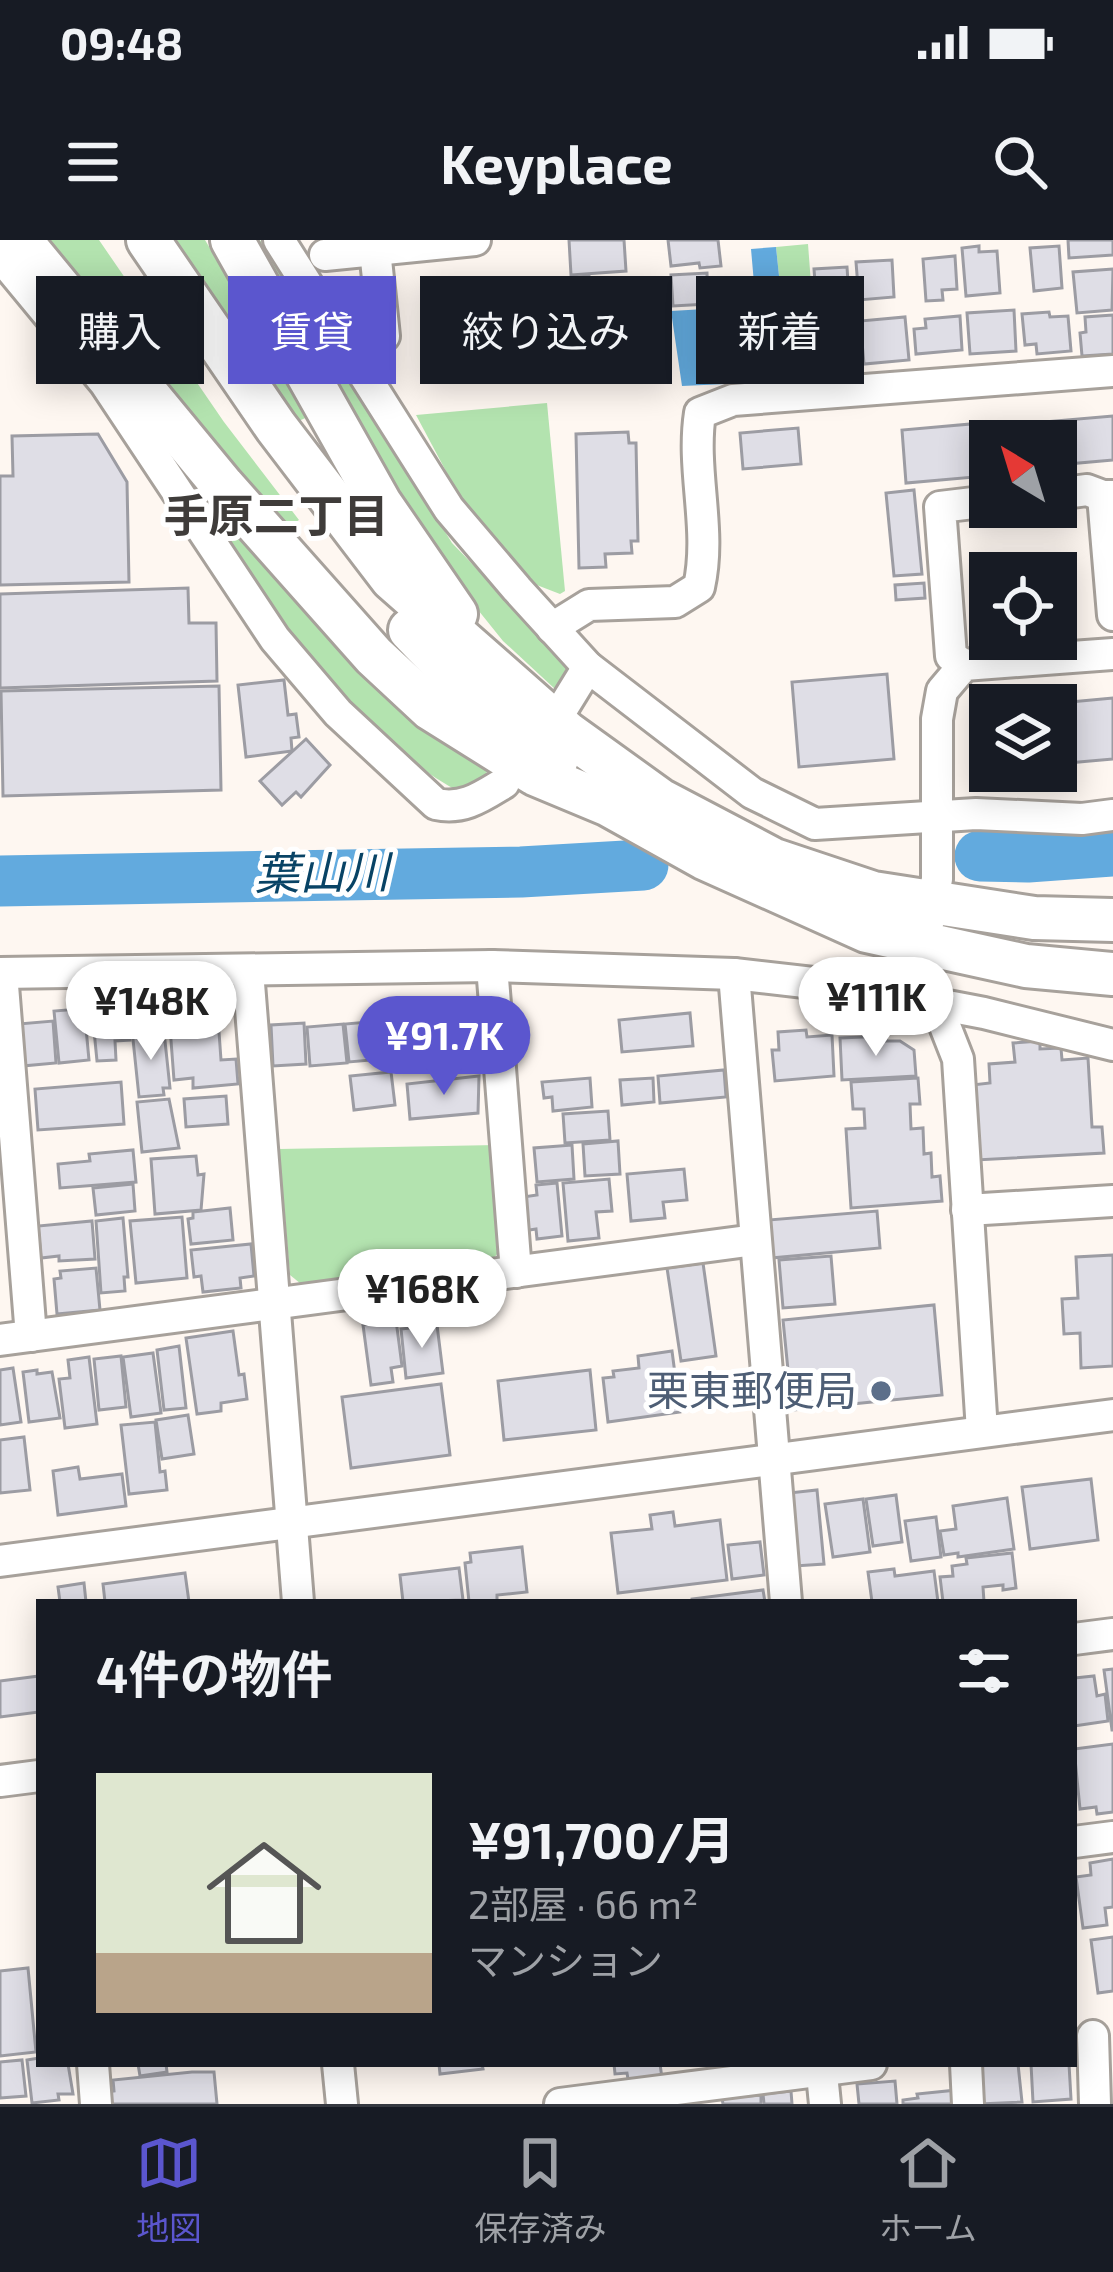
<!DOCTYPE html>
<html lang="ja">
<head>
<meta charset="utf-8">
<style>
	body { margin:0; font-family:"Exo 2","Noto Sans JP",sans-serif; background:#20242c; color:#f1f3f6; height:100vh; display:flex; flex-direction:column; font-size:45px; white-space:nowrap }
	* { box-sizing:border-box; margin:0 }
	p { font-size:39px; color:#9ea1a6 }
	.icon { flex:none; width:66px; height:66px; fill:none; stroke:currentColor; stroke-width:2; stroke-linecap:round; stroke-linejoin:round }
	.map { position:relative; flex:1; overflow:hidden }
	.panel { position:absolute; left:36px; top:1359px; width:1041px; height:468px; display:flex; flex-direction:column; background:#171b24; border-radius:0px; box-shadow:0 6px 30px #0003 }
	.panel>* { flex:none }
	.banner { position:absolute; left:36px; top:36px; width:1041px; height:108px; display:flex; gap:24px }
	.needle { width:78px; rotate:322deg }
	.controls { position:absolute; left:969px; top:180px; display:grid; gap:24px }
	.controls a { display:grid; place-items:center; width:108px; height:108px; border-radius:0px; background:#171b24; box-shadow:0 6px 30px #0003; font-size:60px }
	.price { position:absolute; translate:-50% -102px; padding:0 27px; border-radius:42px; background:#fff; color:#222; font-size:39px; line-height:78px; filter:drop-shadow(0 3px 6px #0008) }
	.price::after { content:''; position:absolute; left:50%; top:72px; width:36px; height:27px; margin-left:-18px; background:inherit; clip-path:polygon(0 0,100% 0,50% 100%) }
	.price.on { background:#5b56ce; color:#fff }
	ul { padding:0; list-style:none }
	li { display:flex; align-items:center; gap:36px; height:300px; padding:0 60px }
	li+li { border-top:3px solid #363941 }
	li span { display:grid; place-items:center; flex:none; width:336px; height:240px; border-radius:0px; color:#555 }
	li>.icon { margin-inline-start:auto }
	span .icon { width:144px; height:144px; fill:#fffc; stroke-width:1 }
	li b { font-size:51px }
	h2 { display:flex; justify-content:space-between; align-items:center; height:144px; padding:0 60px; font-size:51px }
	.pill { padding:0 42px; border-radius:0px; background:#171b24; box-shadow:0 6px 30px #0003; font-size:42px; line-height:108px }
	.pill.on { background:#5b56ce; color:#fff }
	.status { display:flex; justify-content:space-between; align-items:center; height:84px; padding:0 60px; background:#171b24; direction:ltr }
	.status svg { height:33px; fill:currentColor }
	header { display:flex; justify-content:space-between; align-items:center; height:156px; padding:0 60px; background:#171b24; font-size:54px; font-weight:700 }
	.menu { display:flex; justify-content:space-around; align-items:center; height:168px; border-top:3px solid #363941; background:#171b24; font-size:33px; color:#9ea1a6 }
	.menu a { display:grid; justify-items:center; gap:6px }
	.menu .on { color:#5b56ce }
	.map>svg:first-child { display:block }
</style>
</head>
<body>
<div class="status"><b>09:48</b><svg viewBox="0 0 49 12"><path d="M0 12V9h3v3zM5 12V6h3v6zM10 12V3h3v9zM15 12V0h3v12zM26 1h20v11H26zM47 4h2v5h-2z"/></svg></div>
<header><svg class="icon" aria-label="menu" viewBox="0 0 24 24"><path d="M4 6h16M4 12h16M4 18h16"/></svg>Keyplace<svg class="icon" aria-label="search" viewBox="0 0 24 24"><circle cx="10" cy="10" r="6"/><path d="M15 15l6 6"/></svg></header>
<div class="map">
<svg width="1113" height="1864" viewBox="0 0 1113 1864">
	<rect width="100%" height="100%" fill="#fef7f1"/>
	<g fill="#b3e3af">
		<path d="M40 0H99L224 182 299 280 284 290Z"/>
		<path d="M169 0H205L310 176 294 183Z"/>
		<path d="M255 0H260L323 92 452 303 569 424 555 449 503 401 417 294Z"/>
		<path d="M808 4 814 84 856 81 861 136 790 141 776 7Z"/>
		<path d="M547 163 565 351 560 354 529 342 464 265 416 175Z"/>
		<path d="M167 204 491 525 481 542 461 553C325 478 243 335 160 210Z"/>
		<path d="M497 905 506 1004 491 1021 306 1048 290 1035 279 909Z"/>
	</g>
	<path fill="#62aade" d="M776 7 790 141 682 146 671 71 756 66 751 9Z"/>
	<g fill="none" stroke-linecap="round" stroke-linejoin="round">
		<g stroke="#62aade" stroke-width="51">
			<path d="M980 616 1028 617 1113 611"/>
			<path d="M0 641 521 632 643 625"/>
		</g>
	</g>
	<g fill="#dfdee6" stroke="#9c9ca3" stroke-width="3">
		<path d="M569 0H624L626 31 571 35Z"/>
		<path d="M668 0H718L721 26 700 28 699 23 671 26Z"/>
		<path d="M1068 0H1113V15L1069 18Z"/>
		<path d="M979 6V12L997 11 1000 53 966 56 962 8Z"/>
		<path d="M1059 6 1062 48 1034 51 1030 8Z"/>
		<path d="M955 16 957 49 942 50 943 60 926 61 923 19Z"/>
		<path d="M892 20 894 57 859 60 856 22Z"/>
		<path d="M847 27 850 72 823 74V68L817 69 814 29Z"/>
		<path d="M1113 29 1112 70 1077 73 1073 32Z"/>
		<path d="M707 33 708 64 673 66 671 35Z"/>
		<path d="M589 36 590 48 610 46 612 63 630 61 634 106 431 125 426 70 570 57 568 38Z"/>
		<path d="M1014 70 1016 111 970 114 967 73Z"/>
		<path d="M1049 72 1050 77 1068 76 1071 111 1037 114 1036 104 1025 105 1022 74Z"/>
		<path d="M1113 75V114L1082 116 1080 93 1086 92 1085 77Z"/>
		<path d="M960 76 962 110 916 114 914 89 926 88 925 79Z"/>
		<path d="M905 77 909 120 864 124 860 81Z"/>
		<path d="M1113 176V220L1056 225V201H1045L1043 182Z"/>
		<path d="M971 184 975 237 906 243 902 190Z"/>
		<path d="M798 188 801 224 743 229 740 193Z"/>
		<path d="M628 192 629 203H636L638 301H631L632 313 605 314 606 327 579 328 576 194Z"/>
		<path d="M98 194 127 242 129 342 0 345V236H13L12 196Z"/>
		<path d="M914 250 922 334 894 336 886 253Z"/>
		<path d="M924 343 925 358 896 360 895 345Z"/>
		<path d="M188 348 189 383H216L217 441 0 448V354Z"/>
		<path d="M887 434 894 519 799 527 792 442Z"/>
		<path d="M284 440 288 475 296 474 299 497 291 498 292 511 246 517 238 445Z"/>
		<path d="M219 446 221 550 3 556 1 451Z"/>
		<path d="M1113 458V519L1056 524V465H1038Z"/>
		<path d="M990 469V530L976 531 971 471Z"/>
		<path d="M306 499 330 525 301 557 296 552 282 565 260 541Z"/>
		<path d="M127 767 130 800 115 801 116 820 97 821 92 770Z"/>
		<path d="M90 768 91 788H86L89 820 59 823 54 771Z"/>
		<path d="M210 770 212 792H219L221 820 236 819 238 844 193 848V838L174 840 169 774Z"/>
		<path d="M690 773 693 806 622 812 619 780Z"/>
		<path d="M53 781 56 823 22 826 18 784Z"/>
		<path d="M379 781 383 819 349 822 345 784Z"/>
		<path d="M304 783 306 824 273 826 271 785Z"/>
		<path d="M343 784 347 823 310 826 307 787Z"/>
		<path d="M159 788 160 801H165L170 848H163L164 855 139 857 132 790Z"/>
		<path d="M806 790 807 797 832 795 834 836 775 841 772 810H779L778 792Z"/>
		<path d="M886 796V801H900L914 810 916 836 842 840 840 798Z"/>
		<path d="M1040 801V809L1061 808 1062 820 1088 818 1092 887H1102L1104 913 976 920 972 845 990 843 989 824 1015 822 1013 803Z"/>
		<path d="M724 830 726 857 660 863 658 836Z"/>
		<path d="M391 832 395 865 354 870 350 836Z"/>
		<path d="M479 836 478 873 410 879 407 844Z"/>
		<path d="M590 838 592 867 553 871 552 857 544 858 542 842Z"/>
		<path d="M653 838 654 862 622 865 620 840Z"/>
		<path d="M918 838 920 864H910L911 889 923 888 924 914 931 913 932 937 940 936 942 961 851 968 846 889 865 888 864 869H853L851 842Z"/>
		<path d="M121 842 124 884 38 890 35 849Z"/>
		<path d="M226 856 228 884 186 887 184 859Z"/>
		<path d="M169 859 179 908 142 912 137 862Z"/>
		<path d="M608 871 610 900 565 903 563 874Z"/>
		<path d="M618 901 620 934 585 936 583 904Z"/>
		<path d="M572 905 574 939 537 942 534 908Z"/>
		<path d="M133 910 136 942 60 948 58 924 90 921 89 914Z"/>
		<path d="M196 916 198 935 204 934 201 970 155 974 151 919Z"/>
		<path d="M684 929 687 960 663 962 665 978 631 981 627 934Z"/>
		<path d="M609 939 612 971 596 972 599 998 568 1001 563 943Z"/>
		<path d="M557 943 562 996 537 999 536 989 523 991V957L537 955 536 945Z"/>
		<path d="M133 944 135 971 96 975 93 948Z"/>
		<path d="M230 968 233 1000 191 1004 188 979 193 978V972Z"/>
		<path d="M877 971 880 1008 771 1018 768 980Z"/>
		<path d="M182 977 187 1038 136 1043 130 981Z"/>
		<path d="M123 978 128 1037H124L125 1051 101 1053 96 981Z"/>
		<path d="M92 981 95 1019 59 1021V1016L41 1018 38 986Z"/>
		<path d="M251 1004 254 1036 240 1038 241 1048 203 1052 201 1036 194 1037 191 1010Z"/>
		<path d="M1113 1015V1126L1081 1128 1080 1093 1064 1094 1062 1059 1078 1058 1076 1017Z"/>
		<path d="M831 1016 835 1064 783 1068 779 1020Z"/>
		<path d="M703 1023 716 1116 681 1121 667 1028Z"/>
		<path d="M96 1028 100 1070 57 1074 54 1039 61 1038 60 1031Z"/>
		<path d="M934 1065 942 1155 792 1170 783 1080Z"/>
		<path d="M396 1080 402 1126 391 1128 393 1142 371 1145 363 1085Z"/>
		<path d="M437 1085 443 1133 406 1138 401 1089Z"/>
		<path d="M233 1091 239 1135 244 1134 247 1159 221 1163V1171L197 1174 186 1098Z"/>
		<path d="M179 1106 186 1168 164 1170 157 1110Z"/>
		<path d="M672 1111 680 1172 608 1182 603 1138 614 1137 613 1131 639 1128 638 1116Z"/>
		<path d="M153 1113 161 1173 131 1177 123 1117Z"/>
		<path d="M121 1116 126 1167 99 1170 94 1119Z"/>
		<path d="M89 1117 97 1184 65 1188 59 1139 70 1138 68 1120Z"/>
		<path d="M13 1128 21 1182 0 1185V1130Z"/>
		<path d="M37 1130V1134L52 1132 60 1178 29 1182 23 1132Z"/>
		<path d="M590 1130 596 1190 504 1200 498 1141Z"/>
		<path d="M441 1144 450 1215 351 1228 342 1157Z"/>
		<path d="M188 1175 194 1214 162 1219 156 1180Z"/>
		<path d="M155 1182 160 1232 165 1231 167 1250 129 1254 121 1185Z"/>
		<path d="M24 1197 30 1250 0 1253V1200Z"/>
		<path d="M78 1227 80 1239 122 1234 126 1266 58 1275 53 1231Z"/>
		<path d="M1091 1239 1098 1300 1030 1309 1022 1247Z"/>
		<path d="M817 1250 824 1324 795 1326 789 1253Z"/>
		<path d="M896 1255 902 1302 873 1306 866 1259Z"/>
		<path d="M1007 1258 1014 1309 958 1317V1313L944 1315 940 1291 956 1289 953 1266Z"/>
		<path d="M863 1259 870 1312 833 1317 825 1264Z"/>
		<path d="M673 1272 675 1286 720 1280 727 1340 618 1353 611 1293 652 1289 650 1275Z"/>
		<path d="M936 1277 941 1317 911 1321 905 1281Z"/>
		<path d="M760 1302 764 1335 732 1339 728 1305Z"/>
		<path d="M522 1307 527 1352 497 1355V1362H469L465 1323 471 1322 470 1313Z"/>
		<path d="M1012 1313 1016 1348 1003 1350V1345L983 1347 984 1362H943L940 1337 953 1336 952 1326 967 1324 966 1318Z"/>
		<path d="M459 1328 463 1360 403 1362 400 1335Z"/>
		<path d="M894 1329 895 1336 934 1331 938 1362H872L868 1332Z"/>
		<path d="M185 1333 189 1362H105L103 1344Z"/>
		<path d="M84 1343 86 1362H60L58 1347Z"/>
		<path d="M763 1350 765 1362H692V1359Z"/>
		<path d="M1113 1429V1490H1112L1104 1430Z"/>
		<path d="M39 1436V1472L0 1477V1441Z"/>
		<path d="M1094 1436 1097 1456 1105 1454 1108 1481 1074 1486V1438Z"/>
		<path d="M1113 1504V1572L1097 1574 1096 1567 1080 1569 1074 1509Z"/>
		<path d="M1113 1619V1667L1105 1668 1107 1685 1083 1688 1076 1637 1091 1635 1090 1623Z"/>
		<path d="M1113 1697V1751L1098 1753 1091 1700Z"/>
		<path d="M28 1728 36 1812 0 1816V1731Z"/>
		<path d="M39 1818V1824H68L73 1854H58L59 1860 32 1863 27 1820Z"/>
		<path d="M22 1820 26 1856 0 1858V1822Z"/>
		<path d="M138 1824H166L167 1832 140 1836Z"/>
		<path d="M439 1824H482L483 1829 440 1834Z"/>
		<path d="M614 1824H660L662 1838 628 1839 627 1833 615 1834Z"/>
		<path d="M1018 1824 1022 1862 979 1864 976 1825Z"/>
		<path d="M1031 1824H1069L1071 1859 1033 1862Z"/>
		<path d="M192 1832H214L217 1864H108L107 1852 114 1851 113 1840Z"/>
		<path d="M895 1841 897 1864H859L857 1844Z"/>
		<path d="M957 1850 958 1864H903V1860L918 1858 917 1854Z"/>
		<path d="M791 1851 792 1864H764L763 1854Z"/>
		<path d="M761 1855V1864H723L722 1858Z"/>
	</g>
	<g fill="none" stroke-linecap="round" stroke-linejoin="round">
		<defs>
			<g id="minor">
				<path d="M279 0 449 269 517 349 588 427 752 553 815 584 976 574 1082 579 1113 575"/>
				<path d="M375 10 384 96"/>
				<path d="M325 15 475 0"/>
				<path d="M0 16 105 143 275 399 338 473 436 564C463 570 481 557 504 543"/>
				<path d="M1056 254 1087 250 1103 256"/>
				<path d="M1113 256H1103L1113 375"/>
				<path d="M552 388 589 365 675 362 699 347C712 289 691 231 700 173L733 160 1113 131"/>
				<path d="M964 425 951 416 940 267 990 261"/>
				<path d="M564 466 588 427"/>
				<path d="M929 680 937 639V479L942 451 964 425 1113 414"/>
				<path d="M492 726 516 1032"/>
				<path d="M248 731 298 1362"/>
				<path d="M0 733 492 726 734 734 848 747 984 773 1113 805"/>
				<path d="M2 733 31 1096"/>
				<path d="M734 734 786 1362"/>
				<path d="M936 763 958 819 982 1191"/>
				<path d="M967 970 1113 961"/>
				<path d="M0 1100 755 1000"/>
				<path d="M0 1321 1113 1175"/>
				<path d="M1074 1399 1113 1394"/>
				<path d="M0 1541 39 1536"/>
				<path d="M1074 1602 1113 1597"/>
				<path d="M1093 1796 1095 1864"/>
				<path d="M93 1824 96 1864"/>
				<path d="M338 1824 342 1864"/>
				<path d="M821 1824 825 1864"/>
				<path d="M966 1824 968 1864"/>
				<path d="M560 1864 871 1824"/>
			</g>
			<g id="highway">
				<path d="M20 0 223 246 374 416 431 469 535 534 607 564 704 618 867 691 1026 726 1113 734"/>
				<path d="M148 0 276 187 392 339 567 493 660 560 774 620 873 653 1034 678 1113 680"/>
				<path d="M232 0 380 263 456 374"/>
				<path d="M410 390 463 445 557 519"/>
			</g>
		</defs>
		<use href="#minor" stroke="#a7a19b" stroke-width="36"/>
		<use href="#highway" stroke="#a7a19b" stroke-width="48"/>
		<use href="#minor" stroke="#fff" stroke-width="30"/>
		<use href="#highway" stroke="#fff" stroke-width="42"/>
	</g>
	<circle fill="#5c6f8a" stroke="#fff" stroke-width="4.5" cx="881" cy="1151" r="12"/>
	<g text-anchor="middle" stroke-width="10" stroke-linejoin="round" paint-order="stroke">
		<g font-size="42" fill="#4e5e75" stroke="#fff" text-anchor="end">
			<text x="857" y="1166">栗東郵便局</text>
		</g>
		<g font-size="45" font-weight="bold" fill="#3f3c3a" stroke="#fff">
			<text x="276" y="292">手原二丁目</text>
		</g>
		<g font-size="45" font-style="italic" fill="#084365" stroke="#fff">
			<text transform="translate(322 633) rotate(-1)" y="16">葉山川</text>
		</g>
	</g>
</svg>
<div class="controls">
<a><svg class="needle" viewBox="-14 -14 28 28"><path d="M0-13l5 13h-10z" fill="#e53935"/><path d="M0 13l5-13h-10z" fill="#9ea1a6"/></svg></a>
<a><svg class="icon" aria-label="locate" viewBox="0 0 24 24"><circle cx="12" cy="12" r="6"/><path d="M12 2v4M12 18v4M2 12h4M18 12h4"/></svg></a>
<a><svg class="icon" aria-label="layers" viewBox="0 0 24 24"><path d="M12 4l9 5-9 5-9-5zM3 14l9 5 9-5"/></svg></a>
</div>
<b class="price" style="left:876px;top:819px">¥111K</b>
<b class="price" style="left:151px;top:823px">¥148K</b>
<b class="price on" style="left:444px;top:858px">¥91.7K</b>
<b class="price" style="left:422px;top:1111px">¥168K</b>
<div class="banner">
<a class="pill">購入</a>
<a class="pill on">賃貸</a>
<a class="pill">絞り込み</a>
<a class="pill">新着</a>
</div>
<section class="panel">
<h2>4件の物件<svg class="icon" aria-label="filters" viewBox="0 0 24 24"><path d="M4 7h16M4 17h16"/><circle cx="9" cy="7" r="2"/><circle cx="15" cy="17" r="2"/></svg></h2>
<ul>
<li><span style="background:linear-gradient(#dfe7d0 75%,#b9a48a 0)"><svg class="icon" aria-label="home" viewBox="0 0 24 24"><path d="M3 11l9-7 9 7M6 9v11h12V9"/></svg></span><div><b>¥91,700/月</b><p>2部屋 · 66 m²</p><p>マンション</p></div></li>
</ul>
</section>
</div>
<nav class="menu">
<a class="on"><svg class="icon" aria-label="map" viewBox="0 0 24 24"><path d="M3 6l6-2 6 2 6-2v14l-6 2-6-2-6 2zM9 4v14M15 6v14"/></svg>地図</a>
<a><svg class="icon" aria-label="saved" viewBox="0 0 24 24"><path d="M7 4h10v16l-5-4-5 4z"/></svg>保存済み</a>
<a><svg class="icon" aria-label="home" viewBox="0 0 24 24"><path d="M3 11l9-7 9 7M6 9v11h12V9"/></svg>ホーム</a>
</nav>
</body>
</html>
